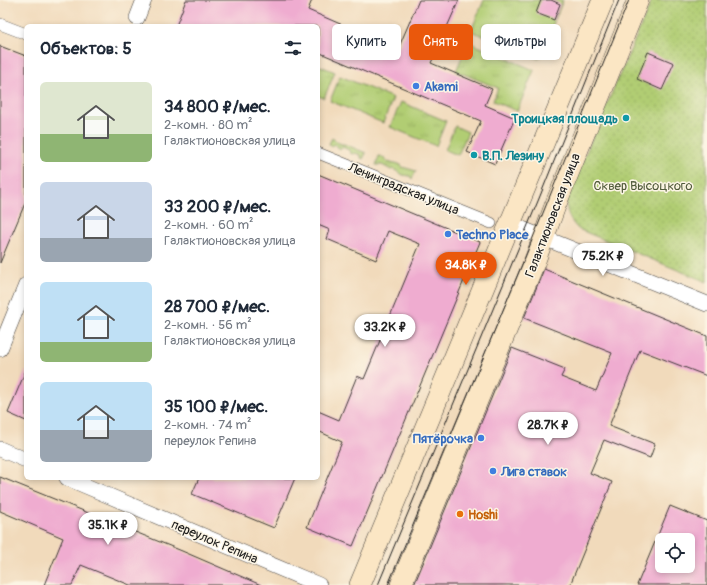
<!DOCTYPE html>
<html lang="ru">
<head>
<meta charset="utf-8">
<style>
	body { margin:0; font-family:Pangolin,sans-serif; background:#f6f6f7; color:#1f2937; height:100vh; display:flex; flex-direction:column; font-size:15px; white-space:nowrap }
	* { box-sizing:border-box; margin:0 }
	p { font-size:13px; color:#747a83 }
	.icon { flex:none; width:22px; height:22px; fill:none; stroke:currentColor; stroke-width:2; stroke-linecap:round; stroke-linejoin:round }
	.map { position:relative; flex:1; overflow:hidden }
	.drawer { position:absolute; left:24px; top:24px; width:296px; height:456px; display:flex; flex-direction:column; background:#fff; border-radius:6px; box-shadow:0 2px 6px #0003 }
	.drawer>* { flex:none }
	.banner { position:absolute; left:332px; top:24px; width:315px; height:36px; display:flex; gap:8px }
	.tools { position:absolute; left:655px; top:533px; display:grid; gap:8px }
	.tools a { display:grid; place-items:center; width:40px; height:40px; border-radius:6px; background:#fff; box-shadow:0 2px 6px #0003; font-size:20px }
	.price { position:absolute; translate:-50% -34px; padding:0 9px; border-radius:14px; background:#fff; color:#222; font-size:13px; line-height:26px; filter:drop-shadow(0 1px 2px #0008) }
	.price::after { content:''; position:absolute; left:50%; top:24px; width:12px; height:9px; margin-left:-6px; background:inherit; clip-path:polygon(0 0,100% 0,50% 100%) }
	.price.selected { background:#ea580c; color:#fff }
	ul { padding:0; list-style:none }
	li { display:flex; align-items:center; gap:12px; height:100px; padding:0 16px }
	li span { display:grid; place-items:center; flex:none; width:112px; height:80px; border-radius:6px; color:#555 }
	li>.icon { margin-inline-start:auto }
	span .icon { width:48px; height:48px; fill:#fffc; stroke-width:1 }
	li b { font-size:17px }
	h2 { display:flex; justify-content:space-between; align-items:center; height:48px; padding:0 16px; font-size:17px }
	.pill { padding:0 14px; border-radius:6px; background:#fff; box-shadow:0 2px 6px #0003; font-size:14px; line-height:36px }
	.pill.selected { background:#ea580c; color:#fff }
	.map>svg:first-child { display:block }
</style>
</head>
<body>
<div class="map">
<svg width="707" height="585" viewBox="0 0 707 585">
	<defs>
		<pattern id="grass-tufts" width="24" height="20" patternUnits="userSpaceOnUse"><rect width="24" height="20" fill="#b1cd73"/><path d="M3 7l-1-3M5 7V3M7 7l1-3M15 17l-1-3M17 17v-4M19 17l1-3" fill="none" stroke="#98af63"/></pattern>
		<pattern id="park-dots" width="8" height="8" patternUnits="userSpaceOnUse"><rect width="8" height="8" fill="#b1cd73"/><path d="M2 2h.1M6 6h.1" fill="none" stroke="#98af63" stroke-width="1.8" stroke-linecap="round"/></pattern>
	</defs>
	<rect width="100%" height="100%" fill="#fcf5e5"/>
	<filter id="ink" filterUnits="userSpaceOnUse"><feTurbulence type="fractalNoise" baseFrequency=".025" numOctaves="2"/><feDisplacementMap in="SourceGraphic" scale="8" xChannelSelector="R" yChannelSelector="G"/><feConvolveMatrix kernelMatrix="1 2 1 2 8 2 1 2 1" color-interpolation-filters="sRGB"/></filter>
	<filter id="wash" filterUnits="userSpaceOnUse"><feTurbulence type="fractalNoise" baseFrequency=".012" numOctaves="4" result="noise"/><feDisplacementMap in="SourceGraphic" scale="16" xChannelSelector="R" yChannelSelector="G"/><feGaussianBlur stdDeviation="0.9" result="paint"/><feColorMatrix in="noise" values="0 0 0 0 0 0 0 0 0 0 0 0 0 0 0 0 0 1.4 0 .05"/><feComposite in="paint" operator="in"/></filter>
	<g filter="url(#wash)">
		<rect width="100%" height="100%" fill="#f1dabb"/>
		<g fill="url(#grass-tufts)" stroke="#667448">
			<path d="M484 0H563L539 59 471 31Z"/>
			<path d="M468 42 534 70 517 111 493 101 498 88 456 71Z"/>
			<path d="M318 65 335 72 324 98 318 96Z"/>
			<path d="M340 76 393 98 383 123 330 101Z"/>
			<path d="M401 102 446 121 436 146 390 127Z"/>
			<path d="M455 126 468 132 458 155 445 150Z"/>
			<path d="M332 138 336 141 341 144H344L366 153 363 159 361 158V155L355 153 353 154 350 153 349 150 342 147 340 149 334 144 332 146 329 144Z"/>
			<path d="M379 156 385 158 386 161 394 164 396 163 401 165 402 167 416 171 412 179 410 176 403 175 393 169 391 170 382 165H376Z"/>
		</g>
		<path fill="url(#park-dots)" stroke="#667448" d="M652 0H707V282L578 229C568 218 567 214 566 199Z"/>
		<g id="blocks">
			<g fill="#efacd0" fill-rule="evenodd">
				<path d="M186 0H312L308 10 398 49 419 0H459L431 63 492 89 485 105 515 118 495 164 467 152 481 121 318 52V26H176Z"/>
				<path d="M541 0H551L560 4 554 20 536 13Z"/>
				<path d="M0 46 26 56V201L0 263Z"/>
				<path d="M648 52 674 63 662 90 637 79Z"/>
				<path d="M318 174 480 242 353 546 307 527 342 442 318 431V411L339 420 357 376 364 379 420 244 388 231 376 260 327 239 330 230 318 225Z"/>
				<path d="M544 269 707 336V376L640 350 609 426 655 444 650 458 604 440 590 473 612 482 570 585H414L512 348 565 369 561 377 596 391 612 353 524 318Z"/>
				<path d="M26 370V421L8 413Z"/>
				<path d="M0 477 182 551 261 585H130L81 565 72 585H44L63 538 0 511Z"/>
				<path d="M199 478H295L274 528 192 494Z"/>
				<path d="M670 506 707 521V585H637ZM662 540H688V566H662Z"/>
			</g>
		</g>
	</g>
	<g filter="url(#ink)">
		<use href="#blocks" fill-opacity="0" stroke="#3c3834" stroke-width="1"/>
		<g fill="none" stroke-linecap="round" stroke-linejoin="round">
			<defs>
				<g id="pedestrian">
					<path d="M0 24 26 34"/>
					<path d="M318 153 491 223"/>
				</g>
				<g id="minor">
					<path d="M137 18 144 0"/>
					<path d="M510 224 707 304"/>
					<path d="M0 349 26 285"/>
					<path d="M0 449 26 460"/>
					<path d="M67 478 319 585"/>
				</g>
				<g id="secondary">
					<path d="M360 585 603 0"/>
					<path d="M401 585 534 263 555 206 638 0"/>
				</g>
			</defs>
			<use href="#pedestrian" stroke="#3c3834" stroke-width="12"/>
			<use href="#minor" stroke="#3c3834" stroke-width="16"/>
			<use href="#secondary" stroke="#3c3834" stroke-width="22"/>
			<use href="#pedestrian" stroke="#fff" stroke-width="11"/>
			<use href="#minor" stroke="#fff" stroke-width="15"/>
			<use href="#secondary" stroke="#fbe6c4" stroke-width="21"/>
			<g stroke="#1c1c1c" stroke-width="1">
				<path d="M378 585 538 201 619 0"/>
				<path d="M388 585 524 260 629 0"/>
			</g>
		</g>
	</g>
	<g fill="#3f7fe0" stroke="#fcf5e5" stroke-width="1.5">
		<circle cx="416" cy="86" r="4"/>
		<circle cx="448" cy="234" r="4"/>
		<circle cx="481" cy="438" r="4"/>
		<circle cx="493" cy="471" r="4"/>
	</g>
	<g fill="#0f9aa8" stroke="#fcf5e5" stroke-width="1.5">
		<circle cx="626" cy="118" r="4"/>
		<circle cx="474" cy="155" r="4"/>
	</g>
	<circle fill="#e8710a" stroke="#fcf5e5" stroke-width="1.5" cx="460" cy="514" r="4"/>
	<g text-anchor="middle" stroke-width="3" stroke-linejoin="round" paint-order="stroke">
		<g font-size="13" font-weight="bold" fill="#366cbe" stroke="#fcf5e5" text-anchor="start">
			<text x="424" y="91">Akami</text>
			<text x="456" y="239">Techno Place</text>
			<text x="473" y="443" text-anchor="end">Пятёрочка</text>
			<text x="501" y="476">Лига ставок</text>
		</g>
		<g font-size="13" font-weight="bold" fill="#0d838f" stroke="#fcf5e5" text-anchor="end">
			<text x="618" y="123">Троицкая площадь</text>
			<text x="482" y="160" text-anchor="start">В.П. Лезину</text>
		</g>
		<g font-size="13" fill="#505a3a" stroke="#fcf5e5">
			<text x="643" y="190">Сквер Высоцкого</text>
		</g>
		<g font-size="13" fill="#1c1c1c" stroke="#fcf5e5">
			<text transform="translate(404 188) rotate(22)" y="5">Ленинградская улица</text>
			<text transform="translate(552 215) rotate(-69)" y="5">Галактионовская улица</text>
			<text transform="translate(215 541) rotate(23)" y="5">переулок Репина</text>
		</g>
		<g font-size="13" font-weight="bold" fill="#c56008" stroke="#fcf5e5" text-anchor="start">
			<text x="468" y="519">Hoshi</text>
		</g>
	</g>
</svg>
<div class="tools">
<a><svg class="icon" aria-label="locate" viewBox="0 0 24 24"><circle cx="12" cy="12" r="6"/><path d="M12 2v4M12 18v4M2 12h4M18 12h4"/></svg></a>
</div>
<b class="price" style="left:603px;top:277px">75.2K ₽</b>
<b class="price selected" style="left:466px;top:286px">34.8K ₽</b>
<b class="price" style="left:385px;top:348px">33.2K ₽</b>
<b class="price" style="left:548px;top:446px">28.7K ₽</b>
<b class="price" style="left:108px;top:546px">35.1K ₽</b>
<div class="banner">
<a class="pill">Купить</a>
<a class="pill selected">Снять</a>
<a class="pill">Фильтры</a>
</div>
<section class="drawer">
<h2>Объектов: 5<svg class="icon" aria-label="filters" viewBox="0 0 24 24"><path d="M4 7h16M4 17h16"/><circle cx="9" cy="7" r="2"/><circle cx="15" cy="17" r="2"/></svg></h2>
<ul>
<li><span style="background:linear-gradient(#dfe7d0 65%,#8fb573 0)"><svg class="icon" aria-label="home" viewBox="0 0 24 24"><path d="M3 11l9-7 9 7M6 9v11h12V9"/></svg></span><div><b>34 800 ₽/мес.</b><p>2-комн. · 80 m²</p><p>Галактионовская улица</p></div></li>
<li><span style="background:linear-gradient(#c9d6e8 70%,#9aa5b1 0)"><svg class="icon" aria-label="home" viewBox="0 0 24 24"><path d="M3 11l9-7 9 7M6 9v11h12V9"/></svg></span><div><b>33 200 ₽/мес.</b><p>2-комн. · 60 m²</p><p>Галактионовская улица</p></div></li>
<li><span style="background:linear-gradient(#bfe0f5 75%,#8fb573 0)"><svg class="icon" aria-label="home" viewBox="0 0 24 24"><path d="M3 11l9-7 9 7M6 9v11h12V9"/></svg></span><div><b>28 700 ₽/мес.</b><p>2-комн. · 56 m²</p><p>Галактионовская улица</p></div></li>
<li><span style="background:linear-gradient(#bfe0f5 60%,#9aa5b1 0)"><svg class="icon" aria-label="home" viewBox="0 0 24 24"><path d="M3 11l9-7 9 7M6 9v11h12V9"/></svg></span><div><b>35 100 ₽/мес.</b><p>2-комн. · 74 m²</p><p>переулок Репина</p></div></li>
</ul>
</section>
</div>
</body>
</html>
